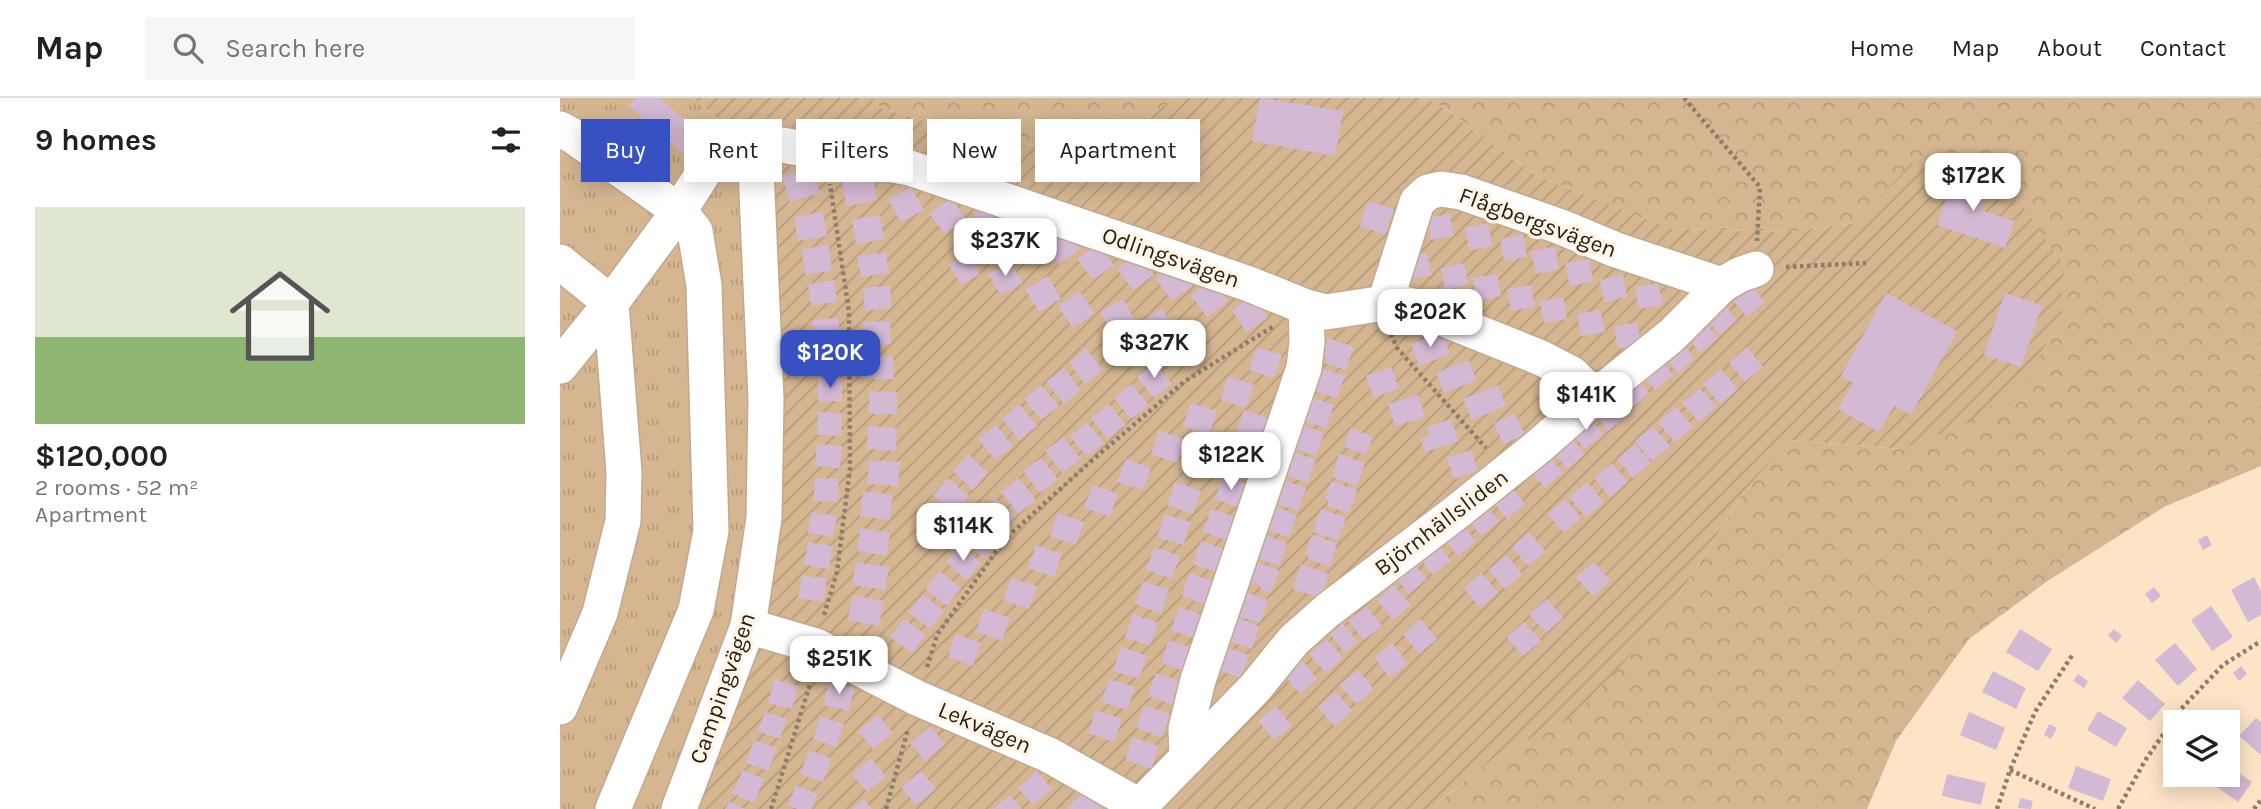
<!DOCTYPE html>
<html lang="en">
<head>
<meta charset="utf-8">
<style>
	body { margin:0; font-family:Karla,sans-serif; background:#f6f6f6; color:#202124; height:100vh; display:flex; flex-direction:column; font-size:26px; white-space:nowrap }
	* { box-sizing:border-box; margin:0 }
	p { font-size:23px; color:#757577 }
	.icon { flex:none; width:38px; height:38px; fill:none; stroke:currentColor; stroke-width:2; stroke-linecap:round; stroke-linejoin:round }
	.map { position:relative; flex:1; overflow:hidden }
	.sheet { display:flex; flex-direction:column; background:#fff; width:560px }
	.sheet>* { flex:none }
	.hud { position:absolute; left:21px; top:21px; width:665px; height:63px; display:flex; gap:14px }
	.buttons { position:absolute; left:1603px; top:612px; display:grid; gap:14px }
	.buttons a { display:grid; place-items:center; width:77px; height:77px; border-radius:0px; background:#fff; box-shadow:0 4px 18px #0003; font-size:35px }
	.price { position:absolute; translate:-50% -60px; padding:0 16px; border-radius:14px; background:#fff; color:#222; font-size:23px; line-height:46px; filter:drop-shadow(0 2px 4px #0008) }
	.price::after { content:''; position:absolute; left:50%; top:42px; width:21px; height:16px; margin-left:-10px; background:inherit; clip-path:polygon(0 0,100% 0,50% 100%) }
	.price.on { background:#3751c3; color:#fff }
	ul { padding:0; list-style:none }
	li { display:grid; align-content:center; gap:14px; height:371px; padding:0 35px }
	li+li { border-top:2px solid #e0e0e0 }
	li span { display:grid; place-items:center; height:217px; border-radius:0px; color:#555 }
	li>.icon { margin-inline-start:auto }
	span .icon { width:126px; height:126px; fill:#fffc; stroke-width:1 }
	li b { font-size:30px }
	h2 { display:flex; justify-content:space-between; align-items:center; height:84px; padding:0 35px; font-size:30px }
	.chip { padding:0 24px; border-radius:0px; background:#fff; box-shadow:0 4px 18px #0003; font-size:24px; line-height:63px }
	.chip.on { background:#3751c3; color:#fff }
	header { display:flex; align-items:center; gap:42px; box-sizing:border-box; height:98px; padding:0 35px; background:#fff; border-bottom:2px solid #e0e0e0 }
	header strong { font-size:33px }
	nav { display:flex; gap:38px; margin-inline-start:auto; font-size:24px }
	.search { width:490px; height:63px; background:#f6f6f6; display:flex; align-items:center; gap:18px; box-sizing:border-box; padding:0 24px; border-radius:0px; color:#757577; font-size:26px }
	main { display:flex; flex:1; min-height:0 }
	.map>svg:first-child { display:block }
</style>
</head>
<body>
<header>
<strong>Map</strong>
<div class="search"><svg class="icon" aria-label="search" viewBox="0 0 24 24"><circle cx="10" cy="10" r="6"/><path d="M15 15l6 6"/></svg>Search here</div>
<nav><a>Home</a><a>Map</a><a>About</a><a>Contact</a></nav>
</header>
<main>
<section class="sheet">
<h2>9 homes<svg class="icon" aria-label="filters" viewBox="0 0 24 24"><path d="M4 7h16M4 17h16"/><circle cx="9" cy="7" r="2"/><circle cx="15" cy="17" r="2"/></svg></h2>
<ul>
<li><span style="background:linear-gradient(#dfe7d0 60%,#8fb573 0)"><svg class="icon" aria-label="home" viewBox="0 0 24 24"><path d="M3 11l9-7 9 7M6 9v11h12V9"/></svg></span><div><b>$120,000</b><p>2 rooms · 52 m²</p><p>Apartment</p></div></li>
</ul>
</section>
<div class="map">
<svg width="1701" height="711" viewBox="0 0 1701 711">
	<defs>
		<pattern id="forest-crowns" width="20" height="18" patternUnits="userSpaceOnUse" patternTransform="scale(1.75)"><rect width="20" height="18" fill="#d5b691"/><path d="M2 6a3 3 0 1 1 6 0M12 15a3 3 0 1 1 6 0" fill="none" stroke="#b79c7c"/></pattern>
		<pattern id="park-tufts" width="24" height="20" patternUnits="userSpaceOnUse" patternTransform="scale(1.75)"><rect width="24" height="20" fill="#d5b691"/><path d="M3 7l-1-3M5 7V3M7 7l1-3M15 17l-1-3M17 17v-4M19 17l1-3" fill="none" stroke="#b79c7c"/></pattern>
		<pattern id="garden-furrows" width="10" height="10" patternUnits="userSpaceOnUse" patternTransform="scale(1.75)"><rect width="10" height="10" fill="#d5b691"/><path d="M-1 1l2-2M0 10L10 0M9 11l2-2" fill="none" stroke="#b79c7c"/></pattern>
	</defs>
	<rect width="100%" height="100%" fill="#fde4c7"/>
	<g fill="url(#forest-crowns)">
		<path d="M312 0H614L542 55 433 42 321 10Z"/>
		<path d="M864 0H1701V368L1604 409 1486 484 1409 541 1336 643 1307 711H875L880 703 938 657 1015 617 1106 518 1183 395 1230 342 1342 351 1351 65 1295 125 1230 134 1110 131 977 78 878 6Z"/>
	</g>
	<path fill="url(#park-tufts)" d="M0 0H133L163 25 187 80 198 363 189 479 116 711H0Z"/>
	<path fill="url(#garden-furrows)" d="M133 0H312L321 10 433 42 542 55 614 0H864L878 6 977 78 1111 131 1230 134 1295 125 1351 65 1425 69 1466 112 1504 168 1501 215 1468 282 1408 325 1342 351 1230 342 1183 395 1106 518 1015 618 938 657 880 703 875 711H116L189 479 198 363 187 80 163 25Z"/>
	<g fill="#d3b9d4">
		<path d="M76 0H100L147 41 130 61 69 8Z"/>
		<path d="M700 0 783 13 775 58 692 43Z"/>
		<path d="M252 69 260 95 230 104 222 78Z"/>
		<path d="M1395 74 1429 86 1420 112 1454 123 1445 150 1377 127Z"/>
		<path d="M312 78 317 102 287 108 282 84Z"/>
		<path d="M351 89 364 112 341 124 328 101Z"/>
		<path d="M391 100 406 121 385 136 369 115Z"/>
		<path d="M808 103 834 111 825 137 800 128Z"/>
		<path d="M426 108 442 130 421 145 405 124Z"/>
		<path d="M263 114 267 138 238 143 234 119Z"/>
		<path d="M890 116 894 138 871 142 867 120Z"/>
		<path d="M320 117 324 141 296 146 292 122Z"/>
		<path d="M465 117 481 139 460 154 444 133Z"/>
		<path d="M928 125 932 148 909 152 905 130Z"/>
		<path d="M504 129 520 151 499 166 483 145Z"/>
		<path d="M963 136 967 159 944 163 940 141Z"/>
		<path d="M538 145 554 167 533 182 517 161Z"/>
		<path d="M269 147 272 173 245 176 242 151Z"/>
		<path d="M995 149 999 171 976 176 971 153Z"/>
		<path d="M326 154 329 175 301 179 297 158Z"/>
		<path d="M409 155 420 176 401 187 389 167Z"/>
		<path d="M578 155 594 177 573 192 557 171Z"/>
		<path d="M867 155 872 177 848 182 844 160Z"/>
		<path d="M1029 161 1033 183 1010 188 1005 165Z"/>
		<path d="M449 163 463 185 441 197 428 176Z"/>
		<path d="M617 165 633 187 612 203 596 181Z"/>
		<path d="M904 165 908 187 885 192 881 170Z"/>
		<path d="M937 176 941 198 917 203 913 180Z"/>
		<path d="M1063 177 1067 199 1044 204 1040 182Z"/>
		<path d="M488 178 501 201 479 214 465 191Z"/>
		<path d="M274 182 277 204 251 207 248 186Z"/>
		<path d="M652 182 668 203 647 219 631 197Z"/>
		<path d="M1188 184 1205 204 1187 219 1170 199Z"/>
		<path d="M1098 185 1103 207 1079 211 1075 189Z"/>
		<path d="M971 187 975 209 951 213 947 191Z"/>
		<path d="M330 188 331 210 305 213 303 190Z"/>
		<path d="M519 193 535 215 513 230 498 208Z"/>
		<path d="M1326 195 1397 233 1351 317 1334 308 1319 334 1278 311 1293 285 1281 278Z"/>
		<path d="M1445 195 1482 208 1461 269 1424 257Z"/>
		<path d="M694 198 708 220 686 234 672 212Z"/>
		<path d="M1003 199 1007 221 984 225 980 203Z"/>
		<path d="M563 201 576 224 554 237 540 214Z"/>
		<path d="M1161 202 1177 222 1160 237 1143 217Z"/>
		<path d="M603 211 616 234 594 247 580 224Z"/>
		<path d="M1040 212 1045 234 1021 238 1017 216Z"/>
		<path d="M278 220 280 238 254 240 253 222Z"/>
		<path d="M1142 220 1158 240 1140 255 1124 235Z"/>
		<path d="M330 223 331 246 305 248 303 224Z"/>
		<path d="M1077 224 1081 247 1058 251 1054 229Z"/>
		<path d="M628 230 644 251 623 267 607 245Z"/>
		<path d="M882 234 890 256 859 268 851 246Z"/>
		<path d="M768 240 794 249 786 272 765 265 767 260 762 258Z"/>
		<path d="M1119 240 1135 260 1118 275 1101 255Z"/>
		<rect x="256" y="248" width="25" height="24"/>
		<path d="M697 249 722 257 714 280 689 272Z"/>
		<path d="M1187 249 1203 269 1185 284 1169 264Z"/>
		<path d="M526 250 543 272 525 286 509 265Z"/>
		<path d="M1097 257 1113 277 1095 292 1079 272Z"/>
		<path d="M333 258 334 281H305V259Z"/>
		<path d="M909 262 916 282 884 295 876 275Z"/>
		<path d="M595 265 612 286 594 300 577 279Z"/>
		<path d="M759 269 785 278 777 300 755 293 757 289 753 287Z"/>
		<path d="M831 269 839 290 814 300 806 278Z"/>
		<path d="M504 270 521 292 504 306 486 284Z"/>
		<path d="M1161 271 1178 291 1160 306 1143 286Z"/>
		<path d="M1073 275 1089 295 1072 310 1055 290Z"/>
		<path d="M668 278 694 287 686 310 661 302Z"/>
		<rect x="258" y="280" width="24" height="23"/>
		<path d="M571 286 589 307 571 321 554 300Z"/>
		<path d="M481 287 499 308 481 322 464 301Z"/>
		<path d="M938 287 946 308 912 322 903 301Z"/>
		<path d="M1140 290 1157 309 1139 324 1122 305Z"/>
		<path d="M309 293 337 294V316H309Z"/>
		<path d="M858 297 865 319 835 328 828 306Z"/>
		<path d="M749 298 774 307 766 330 745 323 747 317 743 315Z"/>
		<path d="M1050 298 1066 318 1048 333 1032 313Z"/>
		<path d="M631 305 657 313 649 336 623 328Z"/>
		<path d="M459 306 477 328 459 342 442 321Z"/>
		<path d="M549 306 566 327 548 341 531 320Z"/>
		<path d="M1116 309 1133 329 1115 344 1098 324Z"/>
		<path d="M684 312 710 321 702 344 676 335Z"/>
		<path d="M258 314 282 315 281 338 257 337Z"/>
		<path d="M955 316 965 337 943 346 934 325Z"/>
		<path d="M1027 316 1043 336 1025 351 1009 331Z"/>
		<path d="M891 321 899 343 865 354 861 341 870 337 867 329Z"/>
		<path d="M527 324 544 345 527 359 510 338Z"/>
		<path d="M739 326 764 335 756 358 731 350Z"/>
		<path d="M436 327 453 348 435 362 418 341Z"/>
		<path d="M308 328 337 330 336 353 307 351Z"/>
		<path d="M1093 328 1110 348 1092 363 1075 343Z"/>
		<path d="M791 330 813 339 806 357 784 349Z"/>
		<path d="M599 333 625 341 617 365 591 356Z"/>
		<path d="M1008 336 1025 356 1007 371 990 351Z"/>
		<path d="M503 339 521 361 503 375 485 353Z"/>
		<path d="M257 346 282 348 280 370 255 368Z"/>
		<path d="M674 346 700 355 692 378 666 369Z"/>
		<path d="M1075 346 1091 365 1073 380 1057 361Z"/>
		<path d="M911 352 918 373 894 381 887 360Z"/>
		<path d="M730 353 756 362 748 385 722 376Z"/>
		<path d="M408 356 428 375 413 392 393 373Z"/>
		<path d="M779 356 805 365 797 388 772 379Z"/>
		<path d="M987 356 1003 375 985 390 969 371Z"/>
		<path d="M481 360 498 381 480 395 463 373Z"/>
		<path d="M566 361 591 370 583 392 557 384Z"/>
		<path d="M309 362 340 364 338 388 307 386Z"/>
		<path d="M1052 365 1068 384 1050 399 1034 380Z"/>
		<path d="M663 378 688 387 680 410 655 401Z"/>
		<path d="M255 380 279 381 278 404 254 403Z"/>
		<path d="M388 380 409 398 394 415 373 397Z"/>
		<path d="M459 380 476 402 458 416 441 394Z"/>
		<path d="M720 381 746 390 738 413 712 404Z"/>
		<path d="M771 383 797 392 789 415 767 408 769 402 765 401Z"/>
		<path d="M615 384 641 393 633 416 607 407Z"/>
		<path d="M1027 384 1044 404 1026 419 1009 399Z"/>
		<path d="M949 386 965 406 947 421 931 401Z"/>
		<path d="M533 387 558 396 550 419 524 410Z"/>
		<path d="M303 393 333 397 330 422 300 418Z"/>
		<path d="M434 400 456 418 441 435 420 418Z"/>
		<path d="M1005 401 1021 420 1004 435 987 416Z"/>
		<path d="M923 403 939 423 921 438 905 418Z"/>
		<path d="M711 407 737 417 729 439 708 432 710 428 705 426Z"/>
		<path d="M651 411 677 420 669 443 643 434Z"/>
		<path d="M761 411 786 419 778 442 753 434Z"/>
		<path d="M372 412 393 429 379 447 358 430Z"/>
		<path d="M251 414 277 418 273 439 248 435Z"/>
		<path d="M498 415 524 424 516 447 490 438Z"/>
		<path d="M605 416 631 424 623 447 597 439Z"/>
		<path d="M900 423 916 443 898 458 882 438Z"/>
		<path d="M418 426 439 444 424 460 403 443Z"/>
		<path d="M300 430 330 435 326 458 297 453Z"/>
		<path d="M969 434 986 454 968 468 952 449Z"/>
		<path d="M702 436 727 445 720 468 697 460Z"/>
		<path d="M752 437 777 445 770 469 748 461 749 457 745 456Z"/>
		<path d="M1647 437 1652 447 1643 452 1638 442Z"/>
		<path d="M875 442 891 462 873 477 857 457Z"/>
		<path d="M641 443 667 452 659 475 633 466Z"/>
		<path d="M248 444 273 448 269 471 244 467Z"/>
		<path d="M400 447 421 465 406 482 386 464Z"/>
		<path d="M476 447 502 456 494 479 468 470Z"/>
		<path d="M594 449 620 458 612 481 586 472Z"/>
		<path d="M946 457 962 476 945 491 928 472Z"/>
		<path d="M850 462 867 481 849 496 833 476Z"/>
		<path d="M693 463 719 472 711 495 700 491 701 487 686 483Z"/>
		<path d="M296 464 329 469 325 492 292 487Z"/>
		<path d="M1034 464 1050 483 1033 498 1016 479Z"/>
		<path d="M741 466 769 476 760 500 733 491Z"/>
		<path d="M380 473 401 490 387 508 365 491Z"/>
		<path d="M629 475 655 484 647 507 622 498Z"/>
		<path d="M922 475 938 495 920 510 904 490Z"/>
		<path d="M242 477 267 481 263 504 238 500Z"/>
		<path d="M1694 479 1701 493V517L1688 524 1671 492Z"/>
		<path d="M451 480 477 488 469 511 443 503Z"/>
		<path d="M583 483 609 492 601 515 575 506Z"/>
		<path d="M834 487 851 507 833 522 817 502Z"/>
		<path d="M1594 489 1601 498 1592 505 1585 496Z"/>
		<path d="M682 493 708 502 700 525 675 517Z"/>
		<path d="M363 496 384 513 370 531 348 514Z"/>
		<path d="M293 497 324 503 319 528 288 522Z"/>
		<path d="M987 501 1003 520 986 535 969 516Z"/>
		<path d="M806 508 822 528 804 542 788 523Z"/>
		<path d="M1651 508 1673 539 1652 553 1631 522Z"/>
		<path d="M619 509 645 518 636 541 611 532Z"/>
		<path d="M424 511 450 520 442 543 416 534Z"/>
		<path d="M573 516 598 525 590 548 565 539Z"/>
		<path d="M674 519 699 528 692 551 666 542Z"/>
		<path d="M344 521 366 537 352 555 330 539Z"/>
		<path d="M860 521 877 541 859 556 843 536Z"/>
		<path d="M964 524 981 543 963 558 947 539Z"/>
		<path d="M783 525 798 544 785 555 770 536Z"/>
		<path d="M1460 531 1492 551 1478 573 1446 554Z"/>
		<path d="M1554 531 1562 538 1556 545 1548 537Z"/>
		<path d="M395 536 421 545 413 568 388 559Z"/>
		<path d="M767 541 783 560 766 575 749 556Z"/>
		<path d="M609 542 635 551 627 574 601 565Z"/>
		<path d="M832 545 848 565 830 580 814 560Z"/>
		<path d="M1615 545 1637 571 1618 588 1595 562Z"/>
		<path d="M663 548 689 557 681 580 655 571Z"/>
		<path d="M561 549 587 558 579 581 553 573Z"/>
		<path d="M741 561 757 581 740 596 723 576Z"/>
		<path d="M1681 568 1687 576 1679 583 1673 575Z"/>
		<path d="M798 572 814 591 796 606 780 587Z"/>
		<path d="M1433 573 1466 590 1456 611 1422 594Z"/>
		<path d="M596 575 621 583 613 607 588 598Z"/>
		<path d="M1518 576 1528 583 1524 590 1513 583Z"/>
		<path d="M214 581 238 588 232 611 208 605Z"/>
		<path d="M549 581 575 589 567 612 541 604Z"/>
		<path d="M1578 582 1605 606 1590 623 1562 600Z"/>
		<path d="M269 584 294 590 289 613 264 607Z"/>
		<path d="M776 594 792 613 774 628 758 609Z"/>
		<path d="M584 607 610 616 602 639 576 630Z"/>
		<path d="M716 608 732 628 714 642 698 623Z"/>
		<path d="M536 612 562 621 554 644 528 635Z"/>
		<path d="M1538 613 1567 630 1556 649 1527 632Z"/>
		<path d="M205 614 227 621 220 641 198 633Z"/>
		<path d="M1409 614 1445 630 1436 652 1400 637Z"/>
		<path d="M318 617 333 635 313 651 298 633Z"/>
		<path d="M260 618 284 626 276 649 253 641Z"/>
		<path d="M1696 620 1701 624V657L1679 638Z"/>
		<path d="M1489 626 1497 630 1491 641 1484 637Z"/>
		<path d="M370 628 385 646 365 663 350 645Z"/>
		<path d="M573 639 599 648 591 671 565 662Z"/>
		<path d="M194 642 217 650 208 673 186 665Z"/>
		<path d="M249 652 272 661 263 684 240 676Z"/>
		<path d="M311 660 326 678 307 694 292 676Z"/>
		<path d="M1607 667 1615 671 1610 680 1602 675Z"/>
		<path d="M1516 668 1551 681 1543 703 1508 690Z"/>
		<path d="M1668 668 1692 684 1678 704 1647 682 1651 677H1668Z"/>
		<path d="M183 672 204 681 194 705 172 695Z"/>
		<path d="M361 673 376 691 356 707 341 689Z"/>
		<path d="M477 673 492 691 473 707 458 690Z"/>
		<path d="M1387 676 1426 685 1421 707 1382 698Z"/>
		<path d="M236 687 258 696 252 711H237L228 707Z"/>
		<path d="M527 693 542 711H508L507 709Z"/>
		<path d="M450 697 462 711H433Z"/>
		<path d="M1460 700 1473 703 1471 711 1458 710Z"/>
		<path d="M304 701 312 711H292Z"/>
		<path d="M170 703 185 711H165Z"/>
	</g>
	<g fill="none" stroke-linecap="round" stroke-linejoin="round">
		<defs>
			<g id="minor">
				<path d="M0 31 13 38 119 113 135 133 144 187 151 433 136 512 53 711"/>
				<path d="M0 164 51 205 64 374 63 423 40 515 0 609"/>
				<path d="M825 205 857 104 868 94 881 91 901 94 1001 129 1056 152 1162 187"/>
				<path d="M0 268 51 205 119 113 154 58 173 48 222 47 350 70 689 186 746 209 766 214 825 205 849 207 981 260 1012 276 1035 299"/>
				<path d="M188 528 256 548 357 600 489 657 579 708"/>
				<path d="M627 660 626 631 638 582 744 270 747 244 746 209"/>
				<path d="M119 711 188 528 204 420 206 301 195 48"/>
				<path d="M577 711 695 590 734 542 768 512 898 413 979 348 1035 299 1111 238 1162 187 1179 177 1196 171"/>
			</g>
		</defs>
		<use href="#minor" stroke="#c1a98e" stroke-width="38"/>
		<g stroke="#8e7d69" stroke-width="4.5" stroke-dasharray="3.5 3.5" stroke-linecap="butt">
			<path d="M1124 0 1200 89 1197 143"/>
			<path d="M1226 169 1306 165"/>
			<path d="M831 236 837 250 926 350"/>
			<path d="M264 517 277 474 290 370 289 214 270 86"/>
			<path d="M367 569 377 537 445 441 529 365 625 283 714 228"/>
			<path d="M1450 672 1535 711"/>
			<path d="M211 711 252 580"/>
			<path d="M326 711 348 631"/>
			<path d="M1437 711 1450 672 1475 614 1513 556"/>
			<path d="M1558 711 1586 661 1621 611 1663 567 1701 543"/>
			<path d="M1694 711 1701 702"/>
		</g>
		<use href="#minor" stroke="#fff" stroke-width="35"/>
	</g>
	<g text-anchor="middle" stroke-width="7" stroke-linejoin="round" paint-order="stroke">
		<g font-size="23" fill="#271e13" stroke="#fef4e8">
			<text transform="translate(978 124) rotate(20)" y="8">Flågbergsvägen</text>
			<text transform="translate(611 159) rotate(19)" y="8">Odlingsvägen</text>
			<text transform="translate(881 424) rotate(-37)" y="8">Björnhällsliden</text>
			<text transform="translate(162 590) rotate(-71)" y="8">Campingvägen</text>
			<text transform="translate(425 629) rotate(23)" y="8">Lekvägen</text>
		</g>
	</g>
</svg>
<div class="buttons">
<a><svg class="icon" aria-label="layers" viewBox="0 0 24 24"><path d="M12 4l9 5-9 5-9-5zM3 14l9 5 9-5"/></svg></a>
</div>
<b class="price" style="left:1413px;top:115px">$172K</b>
<b class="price" style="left:445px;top:180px">$237K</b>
<b class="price" style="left:870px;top:251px">$202K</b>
<b class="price" style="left:594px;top:282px">$327K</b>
<b class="price on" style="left:270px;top:292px">$120K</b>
<b class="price" style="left:1026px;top:334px">$141K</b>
<b class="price" style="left:671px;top:394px">$122K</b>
<b class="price" style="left:403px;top:465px">$114K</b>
<b class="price" style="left:279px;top:598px">$251K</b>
<div class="hud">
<a class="chip on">Buy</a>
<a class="chip">Rent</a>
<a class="chip">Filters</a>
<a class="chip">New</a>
<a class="chip">Apartment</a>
</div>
</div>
</main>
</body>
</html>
